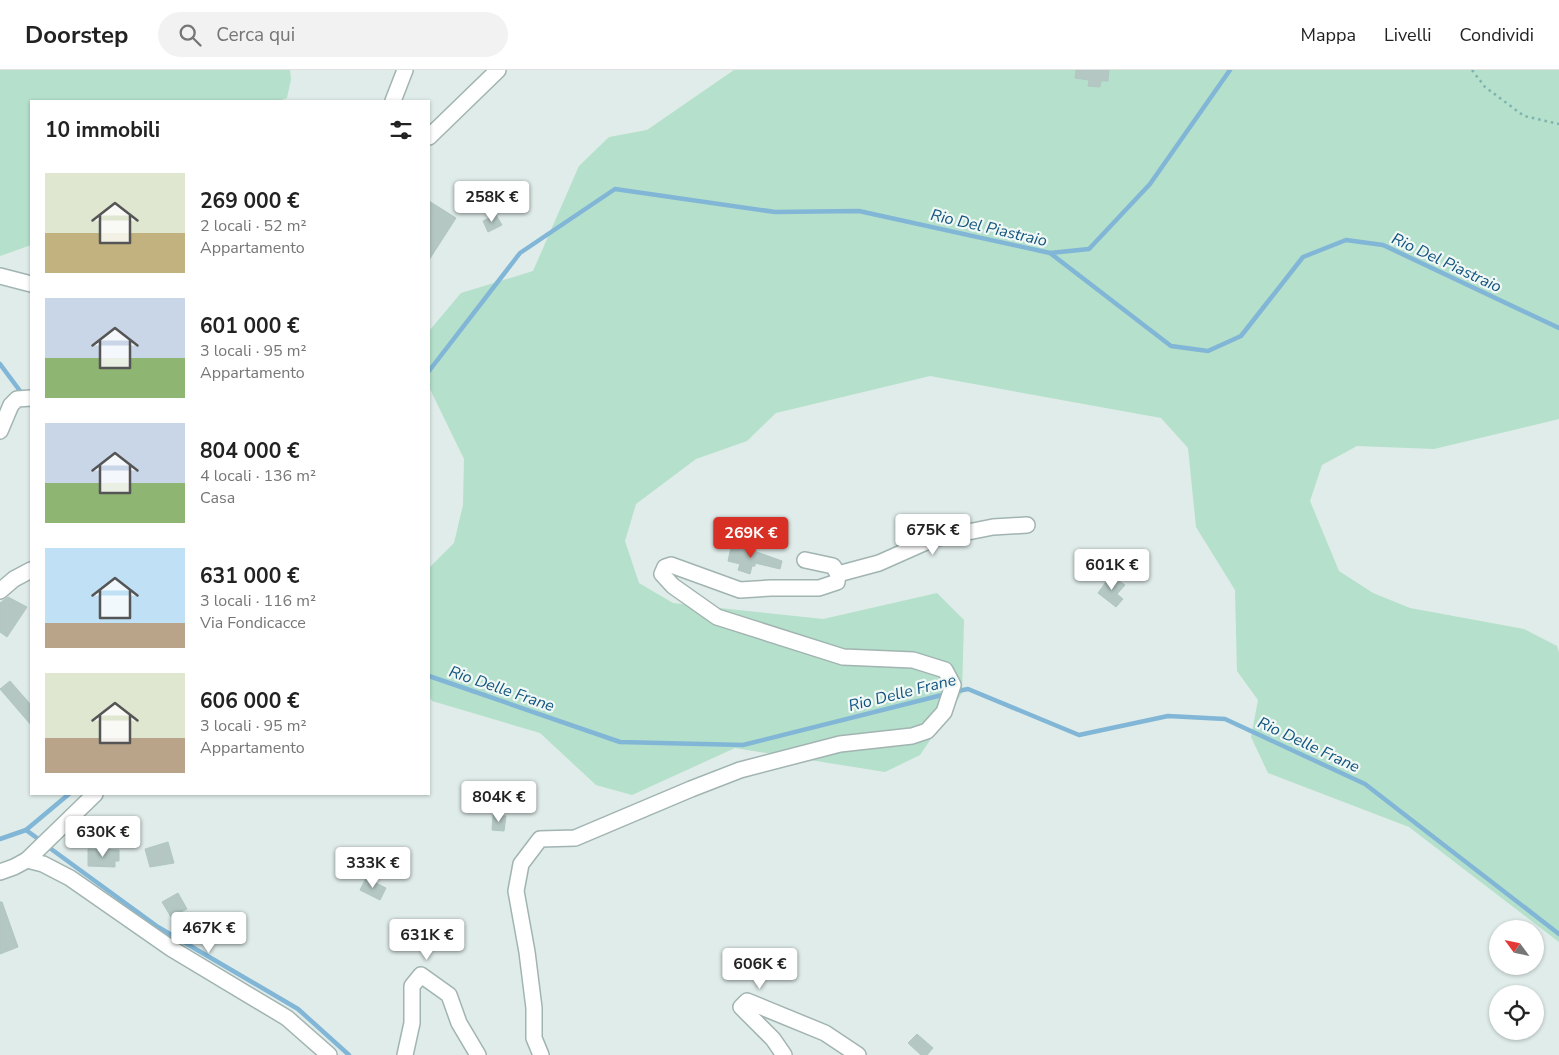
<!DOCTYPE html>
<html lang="it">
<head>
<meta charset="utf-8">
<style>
	body { margin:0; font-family:"Nunito Sans",sans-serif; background:#f2f2f2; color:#222; height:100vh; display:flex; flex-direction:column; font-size:19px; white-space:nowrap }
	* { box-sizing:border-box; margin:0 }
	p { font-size:16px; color:#767676 }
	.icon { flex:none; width:28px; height:28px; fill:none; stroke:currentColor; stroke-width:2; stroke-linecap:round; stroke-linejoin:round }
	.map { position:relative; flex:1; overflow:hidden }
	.drawer { position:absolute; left:30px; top:30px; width:400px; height:695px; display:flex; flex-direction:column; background:#fff; border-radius:0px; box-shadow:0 1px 4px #0004 }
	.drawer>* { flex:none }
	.needle { width:32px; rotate:303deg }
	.controls { position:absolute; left:1489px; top:850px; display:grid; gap:10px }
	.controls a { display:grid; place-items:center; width:55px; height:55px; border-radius:50%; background:#fff; box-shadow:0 1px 4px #0004; font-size:25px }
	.price { position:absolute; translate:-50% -42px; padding:0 11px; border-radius:5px; background:#fff; color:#222; font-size:16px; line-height:32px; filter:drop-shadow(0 1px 2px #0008) }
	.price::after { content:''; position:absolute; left:50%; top:30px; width:15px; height:11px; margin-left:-8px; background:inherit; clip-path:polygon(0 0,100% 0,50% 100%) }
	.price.on { background:#d93025; color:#fff }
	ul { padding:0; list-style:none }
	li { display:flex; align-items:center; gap:15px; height:125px; padding:0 15px }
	li span { display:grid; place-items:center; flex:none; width:140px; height:100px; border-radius:0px; color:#555 }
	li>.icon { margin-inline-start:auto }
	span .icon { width:60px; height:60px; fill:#fffc; stroke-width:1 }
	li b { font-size:21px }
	h2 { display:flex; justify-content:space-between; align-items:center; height:60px; padding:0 15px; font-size:21px }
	header { display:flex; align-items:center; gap:30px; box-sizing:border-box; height:70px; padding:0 25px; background:#fff; border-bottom:1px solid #e0e0e0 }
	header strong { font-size:24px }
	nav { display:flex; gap:28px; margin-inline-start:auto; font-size:18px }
	.search { width:350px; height:45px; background:#f2f2f2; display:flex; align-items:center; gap:12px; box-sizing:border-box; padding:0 18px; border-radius:28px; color:#767676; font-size:19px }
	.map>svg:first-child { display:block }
</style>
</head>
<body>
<header>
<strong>Doorstep</strong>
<div class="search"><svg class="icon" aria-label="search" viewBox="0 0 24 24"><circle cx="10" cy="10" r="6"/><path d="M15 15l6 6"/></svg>Cerca qui</div>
<nav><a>Mappa</a><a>Livelli</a><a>Condividi</a></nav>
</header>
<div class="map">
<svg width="1559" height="985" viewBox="0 0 1559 985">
	<rect width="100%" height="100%" fill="#dfece9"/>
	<g fill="#b5e0cb">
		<path d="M0 0H290L291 9 287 28 278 31H31V175L0 186Z"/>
		<path d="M734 0H1559V349L1434 379 1357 376 1322 395 1310 431 1339 501 1373 523 1410 538 1524 559 1557 576 1559 583V872L1409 757 1268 703 1251 667 1258 630 1237 601 1235 520 1196 457 1188 378 1161 348 930 306 776 343 747 371 696 389 636 434 625 471 639 513 673 533 823 549 937 523 964 550 962 623 920 685 885 702 735 678 632 725 596 715 540 663 432 631 429 626V498L454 473 463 435 464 389 429 317V261L461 223 533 201 579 96 609 67 647 60Z"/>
	</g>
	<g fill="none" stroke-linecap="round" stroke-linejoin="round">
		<g stroke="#81b6d7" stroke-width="4.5">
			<path d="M1050 183 1089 179 1150 114 1230 0"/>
			<path d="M0 294 23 325"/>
			<path d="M429 301 520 183 615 119 775 142 859 141 1050 183 1171 276 1208 281 1241 266 1303 187 1346 170 1383 175 1559 258"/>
			<path d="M429 606 620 672 743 675 946 624"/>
			<path d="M953 622 968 619 1079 665 1168 646 1225 649 1365 714 1559 864"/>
			<path d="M26 760 41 771"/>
			<path d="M0 769 26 760 69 724"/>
			<path d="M47 776 158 857 298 939 349 985"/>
		</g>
	</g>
	<g fill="#b4c7c3" stroke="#b1c6c2">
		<path d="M1076 0H1109L1108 11H1101L1100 17 1088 16 1089 10 1075 8Z"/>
		<path d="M429 131 456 148 429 190Z"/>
		<path d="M496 145 502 155 488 162 483 151Z"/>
		<path d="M732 473 782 491 780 499 755 493V496H752L750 504 738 500 740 494 728 491Z"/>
		<path d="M1111 505 1125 515 1117 524 1123 529 1116 537 1098 523Z"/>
		<path d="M8 527 27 537 7 567 0 562V533Z"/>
		<path d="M10 611 31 635V655L0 619Z"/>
		<path d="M493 745 506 746 504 761 492 760Z"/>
		<path d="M168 772 174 793 150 797 145 779Z"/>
		<path d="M88 779 119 780V791H115V797L88 796Z"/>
		<path d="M366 808 386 818 380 830 360 820Z"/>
		<path d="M178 823 187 839 171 847 162 832Z"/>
		<path d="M0 832H2L18 877 0 884Z"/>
		<path d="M917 964 933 978 927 985H921L908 973Z"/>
	</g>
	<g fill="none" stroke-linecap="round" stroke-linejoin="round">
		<defs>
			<g id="minor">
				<path d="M393 31 405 0"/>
				<path d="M429 67 498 0"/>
				<path d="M0 206 31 214"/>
				<path d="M0 361 11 335 17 329 31 328"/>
				<path d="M838 504 879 493 933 469 993 457 1027 455"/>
				<path d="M0 521 14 509 31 500"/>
				<path d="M27 790 95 724"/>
				<path d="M0 802 14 797 27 790 43 794 70 808 172 879 287 948 329 985"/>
				<path d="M405 985 412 953V916L421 905 449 925 459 953 478 985"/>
				<path d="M541 985 534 968V938L527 882 516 821 521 794 540 769 575 768 691 719 740 700 840 674 912 666 927 661 944 642 953 615 945 600 913 590 843 587 717 547 673 516 662 504 665 497 671 495 740 520 771 518H819L837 512 838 504 833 496 805 490"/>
				<path d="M784 985 773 969 741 937 747 931 825 963 858 985"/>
			</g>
		</defs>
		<use href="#minor" stroke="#a1b4b2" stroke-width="18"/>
		<path stroke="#7cb3ae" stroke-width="2.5" stroke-dasharray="2.5 4" stroke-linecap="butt" d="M1472 0 1485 17 1524 46 1559 54"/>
		<use href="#minor" stroke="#fff" stroke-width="15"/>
	</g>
	<g text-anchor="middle" stroke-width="4.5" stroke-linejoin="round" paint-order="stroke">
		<g font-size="16" font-style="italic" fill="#13547f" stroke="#f0f8f6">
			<text transform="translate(989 157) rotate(13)" y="6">Rio Del Piastraio</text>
			<text transform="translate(1447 192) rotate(25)" y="6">Rio Del Piastraio</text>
			<text transform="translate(502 618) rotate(19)" y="6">Rio Delle Frane</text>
			<text transform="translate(902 622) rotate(-14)" y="6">Rio Delle Frane</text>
			<text transform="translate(1309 674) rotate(25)" y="6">Rio Delle Frane</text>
		</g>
	</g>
</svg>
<div class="controls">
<a><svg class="needle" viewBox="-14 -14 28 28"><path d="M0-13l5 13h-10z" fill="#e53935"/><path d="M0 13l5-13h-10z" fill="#767676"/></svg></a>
<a><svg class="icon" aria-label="locate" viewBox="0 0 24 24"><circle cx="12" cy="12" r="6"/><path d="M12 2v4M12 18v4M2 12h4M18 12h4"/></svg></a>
</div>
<b class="price" style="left:492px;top:153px">258K €</b>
<b class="price" style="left:933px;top:486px">675K €</b>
<b class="price on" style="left:751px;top:489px">269K €</b>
<b class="price" style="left:1112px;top:521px">601K €</b>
<b class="price" style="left:499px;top:753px">804K €</b>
<b class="price" style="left:103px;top:788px">630K €</b>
<b class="price" style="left:373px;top:819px">333K €</b>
<b class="price" style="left:209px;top:884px">467K €</b>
<b class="price" style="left:427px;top:891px">631K €</b>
<b class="price" style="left:760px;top:920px">606K €</b>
<section class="drawer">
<h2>10 immobili<svg class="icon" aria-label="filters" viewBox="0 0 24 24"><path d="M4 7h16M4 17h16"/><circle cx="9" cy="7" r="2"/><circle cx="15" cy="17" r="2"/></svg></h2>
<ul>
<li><span style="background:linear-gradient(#dfe7d0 60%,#c2b280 0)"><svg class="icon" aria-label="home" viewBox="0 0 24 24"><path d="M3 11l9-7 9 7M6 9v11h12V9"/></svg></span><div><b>269 000 €</b><p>2 locali · 52 m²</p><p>Appartamento</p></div></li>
<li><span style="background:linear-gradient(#c9d6e8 60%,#8fb573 0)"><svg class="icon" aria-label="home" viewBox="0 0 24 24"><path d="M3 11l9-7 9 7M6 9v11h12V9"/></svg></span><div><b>601 000 €</b><p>3 locali · 95 m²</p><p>Appartamento</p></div></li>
<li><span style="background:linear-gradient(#c9d6e8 60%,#8fb573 0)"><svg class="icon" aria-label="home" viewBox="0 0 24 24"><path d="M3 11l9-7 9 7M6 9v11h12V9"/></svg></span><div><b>804 000 €</b><p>4 locali · 136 m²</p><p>Casa</p></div></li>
<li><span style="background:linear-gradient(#bfe0f5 75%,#b9a48a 0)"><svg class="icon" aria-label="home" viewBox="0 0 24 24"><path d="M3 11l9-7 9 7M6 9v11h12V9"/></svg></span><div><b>631 000 €</b><p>3 locali · 116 m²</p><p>Via Fondicacce</p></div></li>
<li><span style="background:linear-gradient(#dfe7d0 65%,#b9a48a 0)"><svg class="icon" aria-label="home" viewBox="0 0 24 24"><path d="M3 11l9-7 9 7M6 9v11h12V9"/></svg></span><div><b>606 000 €</b><p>3 locali · 95 m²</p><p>Appartamento</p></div></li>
</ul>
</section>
</div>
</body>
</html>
